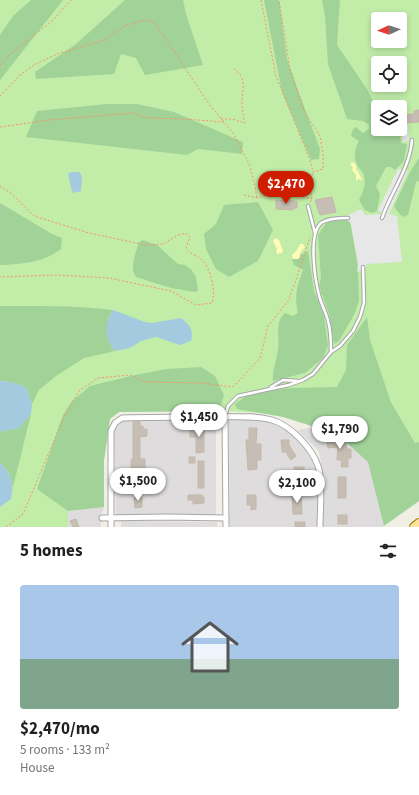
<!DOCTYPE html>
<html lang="en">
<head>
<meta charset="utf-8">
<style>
	body { margin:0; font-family:"Source Sans 3",sans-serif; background:#f6f6f6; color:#202124; height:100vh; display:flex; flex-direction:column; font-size:15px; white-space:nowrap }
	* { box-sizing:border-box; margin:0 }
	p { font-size:13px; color:#757577 }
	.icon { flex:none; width:22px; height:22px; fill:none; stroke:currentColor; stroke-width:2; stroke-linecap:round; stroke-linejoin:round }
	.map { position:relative; height:527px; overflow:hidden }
	.drawer { display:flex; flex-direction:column; background:#fff; flex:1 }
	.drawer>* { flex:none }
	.needle { width:26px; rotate:266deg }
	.controls { position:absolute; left:371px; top:12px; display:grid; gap:8px }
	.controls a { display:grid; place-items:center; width:36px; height:36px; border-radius:4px; background:#fff; box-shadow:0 2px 6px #0003; font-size:20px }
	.price { position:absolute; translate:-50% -34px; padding:0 9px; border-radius:14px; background:#fff; color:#222; font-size:13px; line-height:26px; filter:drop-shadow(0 1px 2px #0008) }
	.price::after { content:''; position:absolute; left:50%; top:24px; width:12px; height:9px; margin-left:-6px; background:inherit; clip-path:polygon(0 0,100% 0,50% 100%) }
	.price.selected { background:#cf1d00; color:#fff }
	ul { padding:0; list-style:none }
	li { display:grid; align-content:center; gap:8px; height:212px; padding:0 20px }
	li+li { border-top:1px solid #e0e0e0 }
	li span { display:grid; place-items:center; height:124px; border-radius:4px; color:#555 }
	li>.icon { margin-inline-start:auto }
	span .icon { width:72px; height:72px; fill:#fffc; stroke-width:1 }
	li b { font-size:17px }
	h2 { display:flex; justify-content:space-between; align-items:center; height:48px; padding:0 20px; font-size:17px }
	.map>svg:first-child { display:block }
</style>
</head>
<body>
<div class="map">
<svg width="419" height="527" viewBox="0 0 419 527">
	<rect width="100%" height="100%" fill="#f1eee5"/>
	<g fill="#dedcdc">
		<path d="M127 420H216V515H116L114 431 120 422Z"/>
		<path d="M230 420H253L272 423 288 431 303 446 314 463 317 474V527H230L229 424Z"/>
		<path d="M345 423 367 428 384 527H322L323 474 319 451 297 430Z"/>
		<path d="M104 507 101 516V527H68V511Z"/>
		<path d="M121 521 217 522V527H121Z"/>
	</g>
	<path fill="#c1eda9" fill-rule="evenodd" d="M0 0H419V442L415 443 391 402 377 362 364 382 269 413 219 411 119 412 110 419 104 460V507L68 511V527H0ZM378 19H400V41H378ZM378 63H400V85H378ZM378 107H400V129H378Z"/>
	<g fill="#a1d298">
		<path d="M31 0H63L0 80V35L13 16Z"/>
		<path d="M125 0H183L186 14 203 65 145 75 136 58 121 54 114 74 36 79 35 72 76 44Z"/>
		<path d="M264 0H279L287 59 299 93 320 149 319 159 311 160 282 92Z"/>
		<path d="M322 0H340L337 45 367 89 376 107H378V129H400L401 143 407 144 404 161 395 170 391 167H386L376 186 380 194 377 211 372 213 365 210 359 200C363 193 366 184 364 176 364 173 361 170 359 168 353 158 354 151 359 141L351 136 353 129 356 127 363 133 369 129V125L363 121 347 119 328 64 325 16Z"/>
		<path d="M107 104H137L174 112 243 142 242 154 198 149 187 155 26 137 37 111Z"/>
		<path d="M419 158V181L416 182 408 215 403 217 397 211 394 206 410 172Z"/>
		<path d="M258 202 273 230 258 261 229 277 216 269 206 249 204 234 216 224 224 205C236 203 247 204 258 202Z"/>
		<path d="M0 203 52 234 62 238 61 249C43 263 22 264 0 265Z"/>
		<path d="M342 219 350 221 358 266 359 301 354 315 339 341 334 344 329 314 319 286 321 278 318 235 326 223Z"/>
		<path d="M143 240 157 245 178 264 185 265 191 269 196 277 198 291 195 292 171 288 136 277C129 267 136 253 139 242Z"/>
		<path d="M308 251 314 291 324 315 328 346 323 358 305 373 273 381C272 370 277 360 278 349 280 338 274 322 285 313L293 316 298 313C294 294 297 287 303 270L294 265 292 259Z"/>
		<path d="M0 306C38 306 75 305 113 310L108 319 111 346 115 351 84 358 56 376 39 390 32 404 26 387 11 382 0 381Z"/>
		<path d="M367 317 370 340 391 402 415 443 419 442V501L384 526 368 462 337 434 283 417 237 409 235 404 250 393 292 388 337 387 346 370 347 345Z"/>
		<path d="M201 367 215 376 224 395 219 411 119 412 110 419 104 460V507L68 511 37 489 63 415 72 401 90 386 135 375 166 369Z"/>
		<path d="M31 414 13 487 9 473 0 462V433L2 431 19 428Z"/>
	</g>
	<g fill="#fffab5">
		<path d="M353 162 356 165V169L358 171 362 180 358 179 356 181V175L352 170 353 168 350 164Z"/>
		<path d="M275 238 279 240 283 251 282 253 277 254 276 252 277 249 273 241Z"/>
		<path d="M300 244H303L305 247 300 253V257L298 259H293L292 255 297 250Z"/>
	</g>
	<g fill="#e7e7e7">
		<path d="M408 124 409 141 403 142 401 125Z"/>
		<path d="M398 169 408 171 389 214 397 216 402 261 400 262 367 264 365 269 357 272 358 264 351 224 348 220V215L359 210H362L365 215 381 214V212L378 210Z"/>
	</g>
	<g fill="#a4cae0">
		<path d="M71 172H79L82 176 81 191 73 193 72 191 68 174Z"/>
		<path d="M113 310 145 322 152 323 181 318C190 325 194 330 191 341L180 345 156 337 141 341 130 348 115 351C104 337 104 324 113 310Z"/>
		<path d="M0 381 11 382 26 387 32 404 31 414 19 428 2 431 0 433Z"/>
		<path d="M0 462C12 476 14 481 11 499L0 507Z"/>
	</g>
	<g fill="#c6beb4" stroke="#c3b7a7">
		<path d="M419 110V122L404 123 403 115 414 114V111Z"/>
		<path d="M332 197 336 212 320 215 315 200Z"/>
		<path d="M276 200 295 201 297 202V208H294L293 210 276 209Z"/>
		<path d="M133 422H140V426H143V429H147V436L140 437V459H145V468H141V477H147L146 482H138V490H132L131 460 133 459Z"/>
		<path d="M195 425H202V430H204V452L196 453V437H190V430H195Z"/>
		<path d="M249 428H257L256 444H261V460H257V469L248 470 246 440H249Z"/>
		<path d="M334 437 335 441 345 440 347 449H351V458H348V467H341L342 460H337L338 447 328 448 326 438Z"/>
		<path d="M281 440H289V445L296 456 291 460 285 451 283 453 282 450Z"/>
		<rect x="189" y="457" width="6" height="6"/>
		<rect x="198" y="461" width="6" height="27"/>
		<path d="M294 467H304L305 482H296Z"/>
		<rect x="338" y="477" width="8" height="21"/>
		<rect x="289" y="482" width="7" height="6"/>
		<path d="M301 493 302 514H293L292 494Z"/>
		<path d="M188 495H202V497H204V503L193 504V500H188Z"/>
		<path d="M247 495H256V509L251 510V505H247Z"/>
		<path d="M142 497V507L135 508 134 498Z"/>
		<rect x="338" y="515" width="9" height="9"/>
		<path d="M76 519 79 527H73L70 521Z"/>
		<rect x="295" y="522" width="10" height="5"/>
	</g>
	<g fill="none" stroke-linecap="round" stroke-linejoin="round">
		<defs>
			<g id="lane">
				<path d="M308 206 315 233"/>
				<path d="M382 218C391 192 410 168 412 140"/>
				<path d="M331 352C331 341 331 331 328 321 326 312 321 304 319 295 315 280 308 234 321 223 328 218 340 218 348 218"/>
				<path d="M271 387 283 380 298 381"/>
				<path d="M225 417 228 406 238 396 289 385 303 380 313 374 331 352 340 346 353 331 360 317 364 303 363 267"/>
			</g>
			<g id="street">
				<path d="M225 417 226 527"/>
				<path d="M102 518 166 517 226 518"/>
				<path d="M111 527V431L115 423 122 418C154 417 186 417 217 417 235 417 254 415 272 420 290 425 312 448 318 466 323 479 320 512 320 527"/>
			</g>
			<path id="primary" d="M414 527 419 523"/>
		</defs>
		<use href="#lane" stroke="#a6a6a6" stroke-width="4.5"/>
		<use href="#street" stroke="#a6a6a6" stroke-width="7"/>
		<use href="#primary" stroke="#9b7d00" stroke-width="10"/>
		<g stroke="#ff8c68" stroke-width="1" stroke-dasharray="2 2" stroke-linecap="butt">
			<path d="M261 0 276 76 310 160 313 172 323 169V154L320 136 305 113 290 69 279 0"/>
			<path d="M0 66 9 55 52 21 71 0"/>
			<path d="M0 96 20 75 34 65 57 54 105 40 124 26 141 21 149 20 155 23 209 104 233 133 250 166 255 186 257 198"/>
			<path d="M221 119H232L245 123C243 116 242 110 242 103 242 89 248 78 233 68"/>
			<path d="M0 127 49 120 133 113 148 118 184 119 224 122"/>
			<path d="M0 186 12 194 34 216 89 233 145 245 164 244 176 236 185 233 190 237 186 248C189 254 196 255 201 259 211 267 216 292 212 303L196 305 171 291 109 278 57 275 0 277"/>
			<path d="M244 195 257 198 272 194H291L312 199"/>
			<path d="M310 202 312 199 309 182 313 173"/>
			<path d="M6 527 23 514 64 417 79 391 98 378 130 375 146 382 202 383 232 387 236 384 260 358 268 326 288 301 295 283 310 237"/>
		</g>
		<use href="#lane" stroke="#fff" stroke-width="2.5"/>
		<use href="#street" stroke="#fff" stroke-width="5"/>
		<use href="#primary" stroke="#ffe29c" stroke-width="8"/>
	</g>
</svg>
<div class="controls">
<a><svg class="needle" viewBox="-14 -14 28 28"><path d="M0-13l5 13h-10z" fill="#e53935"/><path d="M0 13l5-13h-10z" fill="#757577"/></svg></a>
<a><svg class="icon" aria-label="locate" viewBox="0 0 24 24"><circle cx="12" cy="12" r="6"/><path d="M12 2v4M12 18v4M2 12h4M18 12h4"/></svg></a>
<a><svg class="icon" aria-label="layers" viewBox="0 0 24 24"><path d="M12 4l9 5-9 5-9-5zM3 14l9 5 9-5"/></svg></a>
</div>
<b class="price selected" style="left:286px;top:205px">$2,470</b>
<b class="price" style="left:199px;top:438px">$1,450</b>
<b class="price" style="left:340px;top:450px">$1,790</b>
<b class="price" style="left:138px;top:502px">$1,500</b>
<b class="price" style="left:297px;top:504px">$2,100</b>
</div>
<section class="drawer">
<h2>5 homes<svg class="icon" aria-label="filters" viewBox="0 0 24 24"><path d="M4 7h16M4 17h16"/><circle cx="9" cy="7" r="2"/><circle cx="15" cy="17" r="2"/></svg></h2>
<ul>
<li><span style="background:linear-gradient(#a9c7e8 60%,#7fa58c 0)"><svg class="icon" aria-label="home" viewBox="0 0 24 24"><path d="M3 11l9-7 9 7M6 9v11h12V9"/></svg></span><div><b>$2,470/mo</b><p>5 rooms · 133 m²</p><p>House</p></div></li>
</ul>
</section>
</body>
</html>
